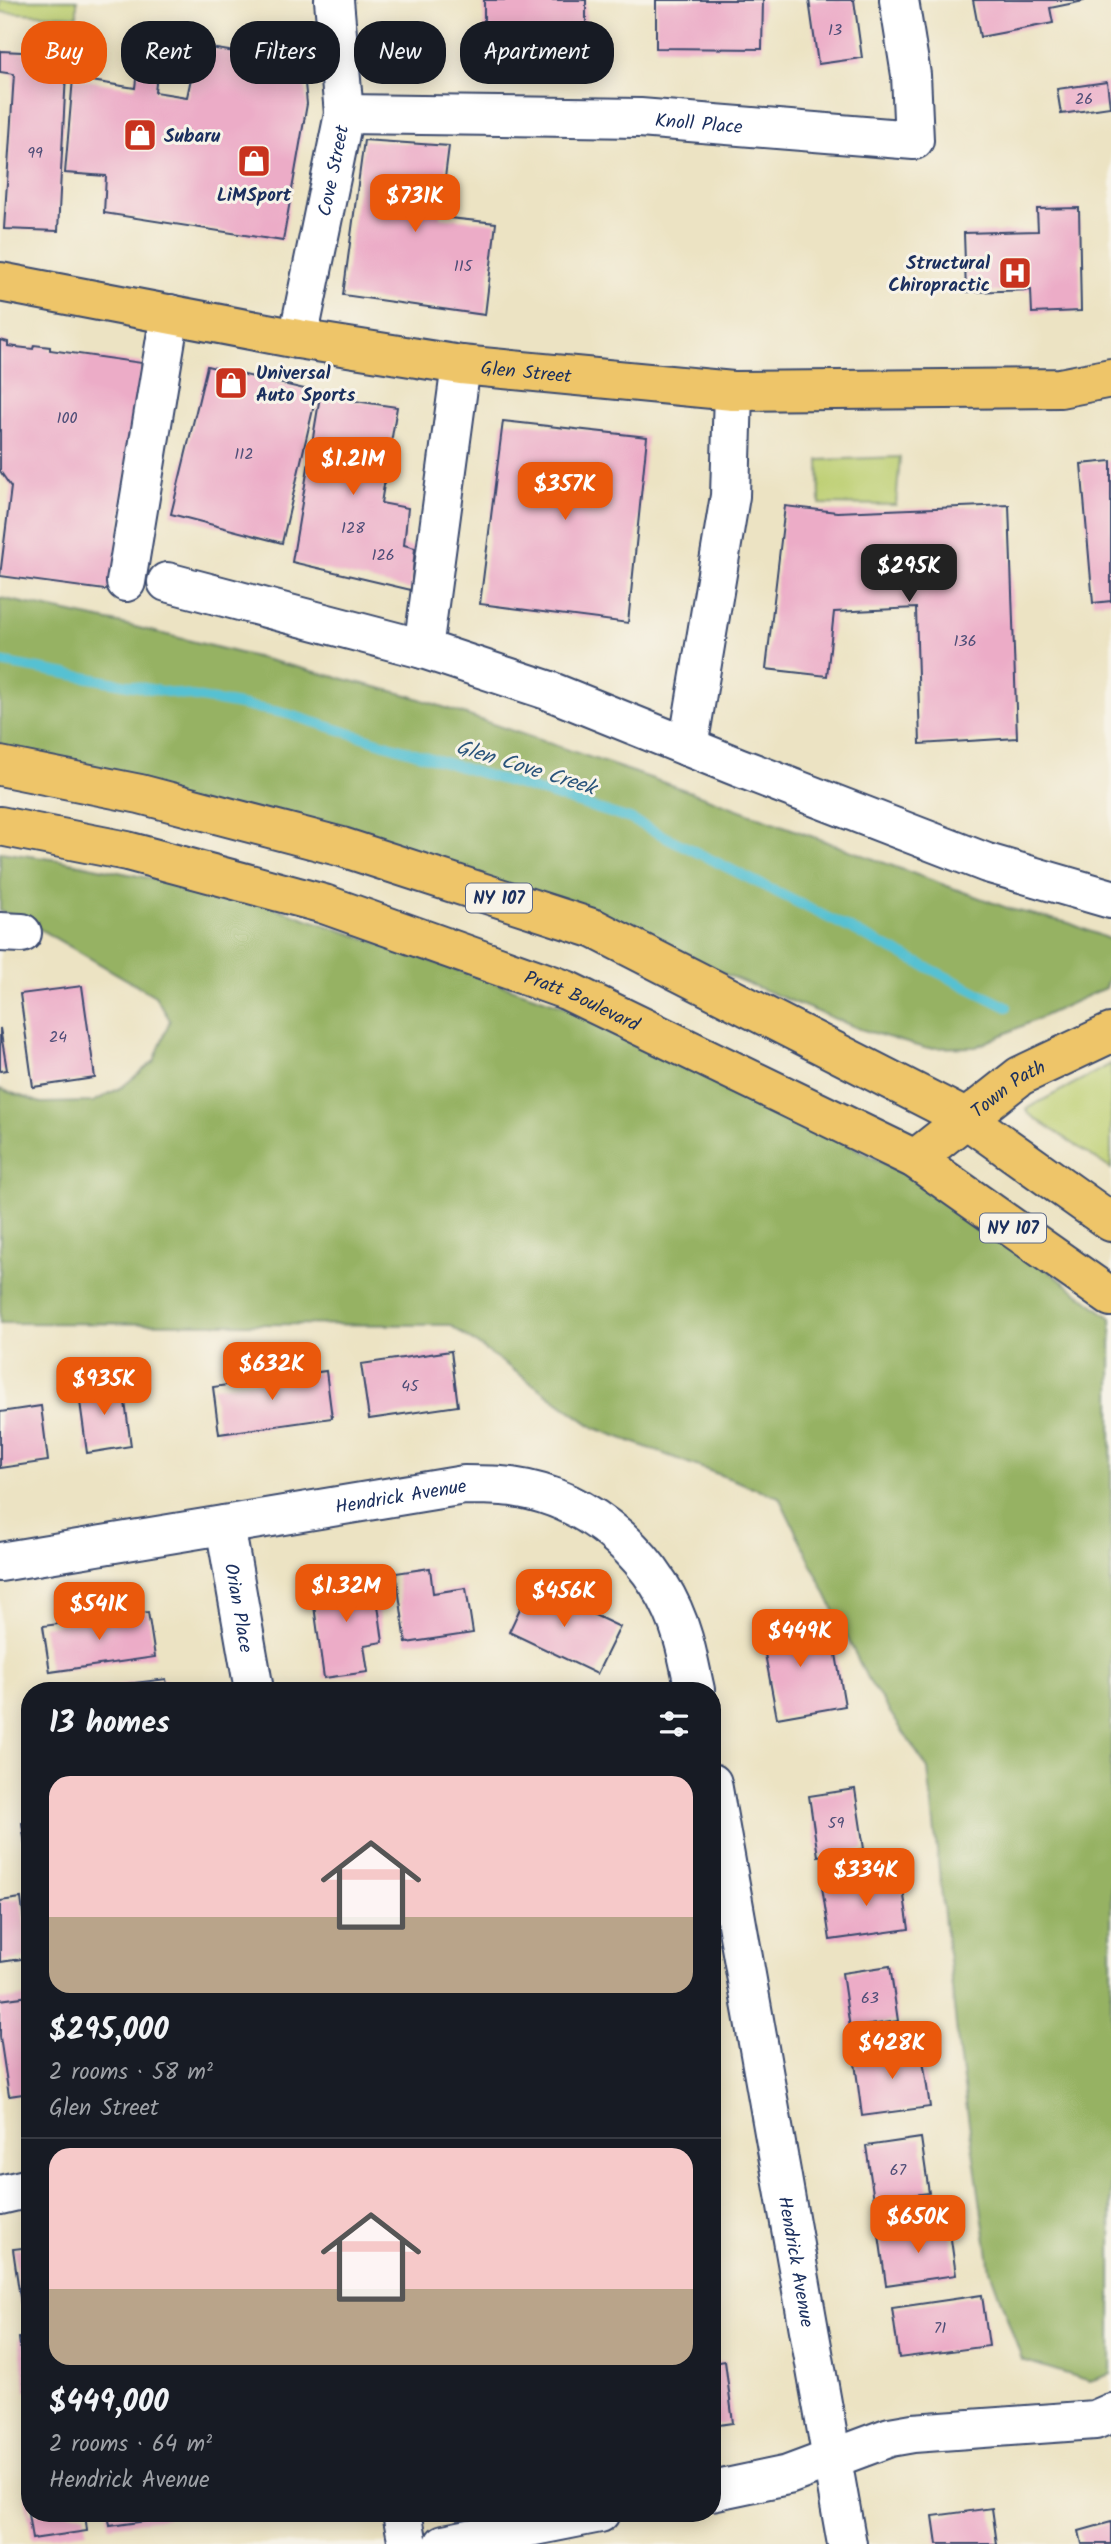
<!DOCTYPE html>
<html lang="en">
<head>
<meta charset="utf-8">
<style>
	body { margin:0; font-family:Kalam,sans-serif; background:#242831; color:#f1f3f6; height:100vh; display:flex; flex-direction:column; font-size:26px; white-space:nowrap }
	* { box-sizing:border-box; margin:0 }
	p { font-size:23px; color:#9ea1a6 }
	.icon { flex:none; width:38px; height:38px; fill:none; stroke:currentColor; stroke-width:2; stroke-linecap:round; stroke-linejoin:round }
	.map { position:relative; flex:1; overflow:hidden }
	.details { position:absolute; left:21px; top:1682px; width:700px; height:840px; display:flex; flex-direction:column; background:#171b24; border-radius:28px; box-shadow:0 4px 18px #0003 }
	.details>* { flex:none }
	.hud { position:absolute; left:21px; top:21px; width:700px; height:63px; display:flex; gap:14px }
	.price { position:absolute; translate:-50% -60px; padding:0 16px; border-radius:14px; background:#ea580c; color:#fff; font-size:23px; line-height:46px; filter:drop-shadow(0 2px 4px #0008) }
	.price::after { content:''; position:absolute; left:50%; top:42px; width:21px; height:16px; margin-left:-10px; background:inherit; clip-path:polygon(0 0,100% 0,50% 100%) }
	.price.active { background:#222; color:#fff }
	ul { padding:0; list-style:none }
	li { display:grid; align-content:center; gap:14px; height:371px; padding:0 28px }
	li+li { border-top:2px solid #363941 }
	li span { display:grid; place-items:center; height:217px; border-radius:21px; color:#555 }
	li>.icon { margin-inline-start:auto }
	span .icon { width:126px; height:126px; fill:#fffc; stroke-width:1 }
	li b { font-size:30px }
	h2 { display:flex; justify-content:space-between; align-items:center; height:84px; padding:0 28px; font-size:30px }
	.pill { padding:0 24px; border-radius:28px; background:#171b24; box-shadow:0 4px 18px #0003; font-size:24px; line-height:63px }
	.pill.active { background:#ea580c; color:#fff }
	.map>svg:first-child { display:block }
</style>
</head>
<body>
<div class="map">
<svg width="1111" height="2544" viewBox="0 0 1111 2544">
	<rect width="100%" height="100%" fill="#f7f3e8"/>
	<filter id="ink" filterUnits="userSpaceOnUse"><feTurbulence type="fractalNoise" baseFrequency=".0143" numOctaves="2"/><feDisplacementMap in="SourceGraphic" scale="14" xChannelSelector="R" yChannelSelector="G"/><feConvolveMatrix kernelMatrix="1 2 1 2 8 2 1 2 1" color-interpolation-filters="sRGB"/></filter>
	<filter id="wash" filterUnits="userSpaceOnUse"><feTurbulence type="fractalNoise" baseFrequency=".00686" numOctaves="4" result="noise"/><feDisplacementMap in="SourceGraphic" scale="28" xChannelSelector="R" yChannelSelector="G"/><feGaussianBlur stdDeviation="1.57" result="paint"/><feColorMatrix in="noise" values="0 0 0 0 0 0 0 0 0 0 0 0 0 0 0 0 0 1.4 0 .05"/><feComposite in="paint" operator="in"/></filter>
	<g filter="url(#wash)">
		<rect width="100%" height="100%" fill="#ece3c3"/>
		<g fill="#bdcf72" stroke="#6c7f68" stroke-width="2">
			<path d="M0 0H77V16L0 12Z"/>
			<path d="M900 457 896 505 820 504 819 460Z"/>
			<path d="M1111 1064V1169L1029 1114 1026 1109Z"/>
		</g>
		<g fill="#96b264" stroke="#587061" stroke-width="2">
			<path d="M0 598 123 624 408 695 691 792 1010 909 1069 923 1111 940V970L1105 988 976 1047 924 1048 860 1029 599 923 0 763Z"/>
			<path d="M0 852 59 860 243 897 605 1020 896 1169 1025 1253 1111 1318V2374L1090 2381 1022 2360 990 2270 959 2053 928 1769 867 1678 779 1497 595 1428 450 1325 0 1323V1089L41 1103 93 1102 122 1087 154 1061 170 1020 155 996 34 926 0 911Z"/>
		</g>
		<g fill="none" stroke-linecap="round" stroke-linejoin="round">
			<path stroke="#56c1d2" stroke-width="10" d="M0 662 284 713 630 819 1007 1007"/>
		</g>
		<g id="blocks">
			<g fill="#ecacc7">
				<rect x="484" y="0" width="102" height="39"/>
				<path d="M656 0H763L762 49 656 48Z"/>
				<path d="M809 0H854L862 58 818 64Z"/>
				<path d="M973 0H1084V1L1050 8 1053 23 980 37Z"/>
				<path d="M198 46 303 63 307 104 283 241 104 213 106 176 65 173 73 78 135 88 137 71 157 75 155 92 187 97Z"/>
				<path d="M0 51 67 54 58 231 4 229 14 74 0 72Z"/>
				<path d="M1107 82 1110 107 1061 114 1057 89Z"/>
				<path d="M364 140 449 146 440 217 496 223 485 315 343 295Z"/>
				<path d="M1079 208 1081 311 1032 313 1031 290 966 292 964 233 1038 231 1037 209Z"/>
				<path d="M0 340 8 342V346L33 349 34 345 50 347V350L142 363 112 591 0 576 11 487 0 471Z"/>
				<path d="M207 366 317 392 282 543 171 514Z"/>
				<path d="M320 396 397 407 381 503 408 508 404 545 415 548 411 590 292 562Z"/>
				<path d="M503 421 647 437 628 623 480 604Z"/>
				<path d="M1111 461V601L1093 603 1081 464Z"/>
				<path d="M1009 505 1017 738 920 744 916 608 834 612 827 676 766 669 785 506 837 512Z"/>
				<path d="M82 986 95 1078 33 1087 20 994Z"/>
				<path d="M0 1028 7 1070 0 1071Z"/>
				<path d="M451 1351 458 1406 369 1419 361 1364Z"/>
				<path d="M326 1371 332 1418 219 1434 213 1387Z"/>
				<path d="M122 1380 131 1446 87 1453 78 1387Z"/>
				<path d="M41 1406 48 1461 0 1468V1412Z"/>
				<path d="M430 1568 433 1593 466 1588 473 1633 406 1643 396 1573Z"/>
				<path d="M374 1575 383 1642 364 1645 368 1672 324 1678 311 1584Z"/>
				<path d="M531 1585 620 1627 597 1674 509 1632Z"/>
				<path d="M148 1612 155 1657 50 1672 43 1626Z"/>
				<path d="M802 1615 807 1642 833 1637 845 1706 777 1718 759 1622Z"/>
				<path d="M166 1679 168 1690H103V1687Z"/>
				<path d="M855 1789 864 1849 818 1856 809 1796Z"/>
				<path d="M30 1821V1869H28L22 1823Z"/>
				<path d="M901 1876 909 1929 830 1940 822 1887Z"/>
				<path d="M21 1898 29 1958 0 1962V1901Z"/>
				<path d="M890 1966 898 2021 850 2028 842 1973Z"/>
				<path d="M30 1996V2093L9 2096 0 2037V2000Z"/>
				<path d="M921 2046 930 2107 862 2116 854 2055Z"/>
				<path d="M921 2138 929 2193 874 2200 866 2146Z"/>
				<path d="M949 2225 956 2275 886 2285 879 2235Z"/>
				<path d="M30 2247V2304L21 2305 13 2249Z"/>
				<path d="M982 2295 989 2346 899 2358 892 2308Z"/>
				<path d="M30 2336V2391L26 2392 19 2338Z"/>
				<path d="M725 2361 733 2423 712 2426V2363Z"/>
				<path d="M30 2494V2513H85L87 2531 32 2539 25 2495Z"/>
				<path d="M992 2508 997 2544H937L933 2516Z"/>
				<path d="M108 2513H166L167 2518 110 2526Z"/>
				<path d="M1111 2522V2544H1082L1079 2531Z"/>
			</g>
		</g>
	</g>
	<g filter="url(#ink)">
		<use href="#blocks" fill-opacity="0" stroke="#3a4a6d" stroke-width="2"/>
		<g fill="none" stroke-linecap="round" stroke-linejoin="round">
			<defs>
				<g id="minor">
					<path id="s1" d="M344 114 640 118 914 140 911 75 899 0"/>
					<path id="s2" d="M298 339 344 114 334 0"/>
					<path d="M461 365 423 649 547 690 738 767 987 863 1111 899"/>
					<path d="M126 582 170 314"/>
					<path d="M167 582 423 649"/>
					<path d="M688 747 730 496 733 391"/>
					<path d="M0 932 22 933"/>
					<path id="s3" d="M225 1525 254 1690"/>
					<path id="s4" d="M0 1562 464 1485C479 1485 496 1485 512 1487 592 1498 661 1561 683 1638 688 1655 691 1673 695 1690"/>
					<path id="s5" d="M712 1783 847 2544"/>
					<path d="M0 2195 30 2188"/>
					<path d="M712 2491 788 2475 890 2437 913 2433 1095 2420 1111 2413"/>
					<path d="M402 2513 408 2544"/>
					<path d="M444 2544 600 2513"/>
				</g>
				<g id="major">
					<path id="s6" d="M0 282 298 339 461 365 733 391 1060 388 1111 378"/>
					<path d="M0 766 140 794 342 847 595 929 965 1118 1111 1222"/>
					<path id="s7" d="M0 826 127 851 324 904 566 990 915 1159 1111 1297"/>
					<path id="s8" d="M915 1159 1020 1076 1111 1033"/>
				</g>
			</defs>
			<use href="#minor" stroke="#3a4a6d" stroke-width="42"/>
			<use href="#major" stroke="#3a4a6d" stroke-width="42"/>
			<use href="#minor" stroke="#fff" stroke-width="38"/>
			<use href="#major" stroke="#eec569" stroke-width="38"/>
		</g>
	</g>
	<defs>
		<symbol id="shop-square" viewBox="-11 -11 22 22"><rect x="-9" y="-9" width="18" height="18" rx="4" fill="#c8321e" stroke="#f7f3e8"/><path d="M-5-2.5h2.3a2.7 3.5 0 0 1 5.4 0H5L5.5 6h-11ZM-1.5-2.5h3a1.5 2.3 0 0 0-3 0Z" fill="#fff"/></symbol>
		<symbol id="hospital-square" viewBox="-11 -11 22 22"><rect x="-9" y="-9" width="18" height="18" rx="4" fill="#c8321e" stroke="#f7f3e8"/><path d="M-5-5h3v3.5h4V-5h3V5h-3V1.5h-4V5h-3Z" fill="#fff"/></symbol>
	</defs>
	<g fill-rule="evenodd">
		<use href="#shop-square" x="121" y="116" width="38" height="38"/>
		<use href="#shop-square" x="235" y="142" width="38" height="38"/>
		<use href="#hospital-square" x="996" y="254" width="38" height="38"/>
		<use href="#shop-square" x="212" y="364" width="38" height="38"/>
	</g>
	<g text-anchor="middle" stroke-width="6" stroke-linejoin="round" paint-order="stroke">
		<g font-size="16" fill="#4f4e78">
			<text x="835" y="35">13</text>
			<text x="1084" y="104">26</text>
			<text x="35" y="158">99</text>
			<text x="463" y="271">115</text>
			<text x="67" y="423">100</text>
			<text x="244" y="459">112</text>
			<text x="353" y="533">128</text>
			<text x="383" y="560">126</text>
			<text x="965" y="646">136</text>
			<text x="58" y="1042">24</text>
			<text x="410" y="1391">45</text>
			<text x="836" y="1828">59</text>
			<text x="870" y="2003">63</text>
			<text x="898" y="2175">67</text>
			<text x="940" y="2333">71</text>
		</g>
		<g fill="#f7f3e8" stroke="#5d6a87" stroke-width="2">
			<rect x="466" y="883.5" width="66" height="29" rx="5"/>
			<rect x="980" y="1213.5" width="66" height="29" rx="5"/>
		</g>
		<g font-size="18" font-weight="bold" fill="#1b2f5e">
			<text x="499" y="904">NY 107</text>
			<text x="1013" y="1234">NY 107</text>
		</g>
		<g font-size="19" fill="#1b2f5e" stroke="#f7f3e8">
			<text dy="7" stroke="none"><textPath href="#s1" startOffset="355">Knoll Place</textPath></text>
			<text dy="7" stroke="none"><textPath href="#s2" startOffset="172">Cove Street</textPath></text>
			<text dy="7" stroke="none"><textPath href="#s6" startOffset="534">Glen Street</textPath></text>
			<text dy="7" stroke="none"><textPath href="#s7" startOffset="609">Pratt Boulevard</textPath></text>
			<text dy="7" stroke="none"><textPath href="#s8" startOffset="117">Town Path</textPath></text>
			<text dy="7" stroke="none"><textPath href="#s4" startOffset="406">Hendrick Avenue</textPath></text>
			<text dy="7" stroke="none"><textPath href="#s3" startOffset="84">Orian Place</textPath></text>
			<text dy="7" stroke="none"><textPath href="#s5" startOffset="486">Hendrick Avenue</textPath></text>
		</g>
		<g font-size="19" font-weight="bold" fill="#1b2f5e" stroke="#f7f3e8" text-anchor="start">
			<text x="164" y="142">Subaru</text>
			<text x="254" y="201" text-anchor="middle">LiMSport</text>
			<text x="990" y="269" text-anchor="end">Structural<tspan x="990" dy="22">Chiropractic</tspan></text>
			<text x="256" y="379">Universal<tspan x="256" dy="22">Auto Sports</tspan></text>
		</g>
		<g font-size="21" font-style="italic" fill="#2a547b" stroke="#f7f3e8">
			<text transform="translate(526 767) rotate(17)" y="7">Glen Cove Creek</text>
		</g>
	</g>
</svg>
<b class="price" style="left:415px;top:234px">$731K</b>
<b class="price" style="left:353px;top:497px">$1.21M</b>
<b class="price" style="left:565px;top:522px">$357K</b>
<b class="price active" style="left:909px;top:604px">$295K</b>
<b class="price" style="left:272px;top:1402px">$632K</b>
<b class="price" style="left:104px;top:1417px">$935K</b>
<b class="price" style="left:346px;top:1624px">$1.32M</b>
<b class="price" style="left:564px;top:1629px">$456K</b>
<b class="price" style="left:99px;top:1642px">$541K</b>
<b class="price" style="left:800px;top:1669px">$449K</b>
<b class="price" style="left:866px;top:1908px">$334K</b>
<b class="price" style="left:892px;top:2081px">$428K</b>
<b class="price" style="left:918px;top:2255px">$650K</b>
<div class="hud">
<a class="pill active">Buy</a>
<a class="pill">Rent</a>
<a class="pill">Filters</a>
<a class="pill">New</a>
<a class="pill">Apartment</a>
</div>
<section class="details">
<h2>13 homes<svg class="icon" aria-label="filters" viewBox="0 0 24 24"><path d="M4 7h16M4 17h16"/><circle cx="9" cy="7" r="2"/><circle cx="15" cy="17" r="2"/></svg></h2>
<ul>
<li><span style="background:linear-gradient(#f6c9c9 65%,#b9a48a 0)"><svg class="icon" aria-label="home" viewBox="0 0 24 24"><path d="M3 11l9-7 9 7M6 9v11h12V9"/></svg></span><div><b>$295,000</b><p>2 rooms · 58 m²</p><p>Glen Street</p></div></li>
<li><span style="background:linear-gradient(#f6c9c9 65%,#b9a48a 0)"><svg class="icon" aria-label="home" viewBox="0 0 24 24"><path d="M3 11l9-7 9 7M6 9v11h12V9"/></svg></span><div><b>$449,000</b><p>2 rooms · 64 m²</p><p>Hendrick Avenue</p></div></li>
</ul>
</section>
</div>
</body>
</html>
